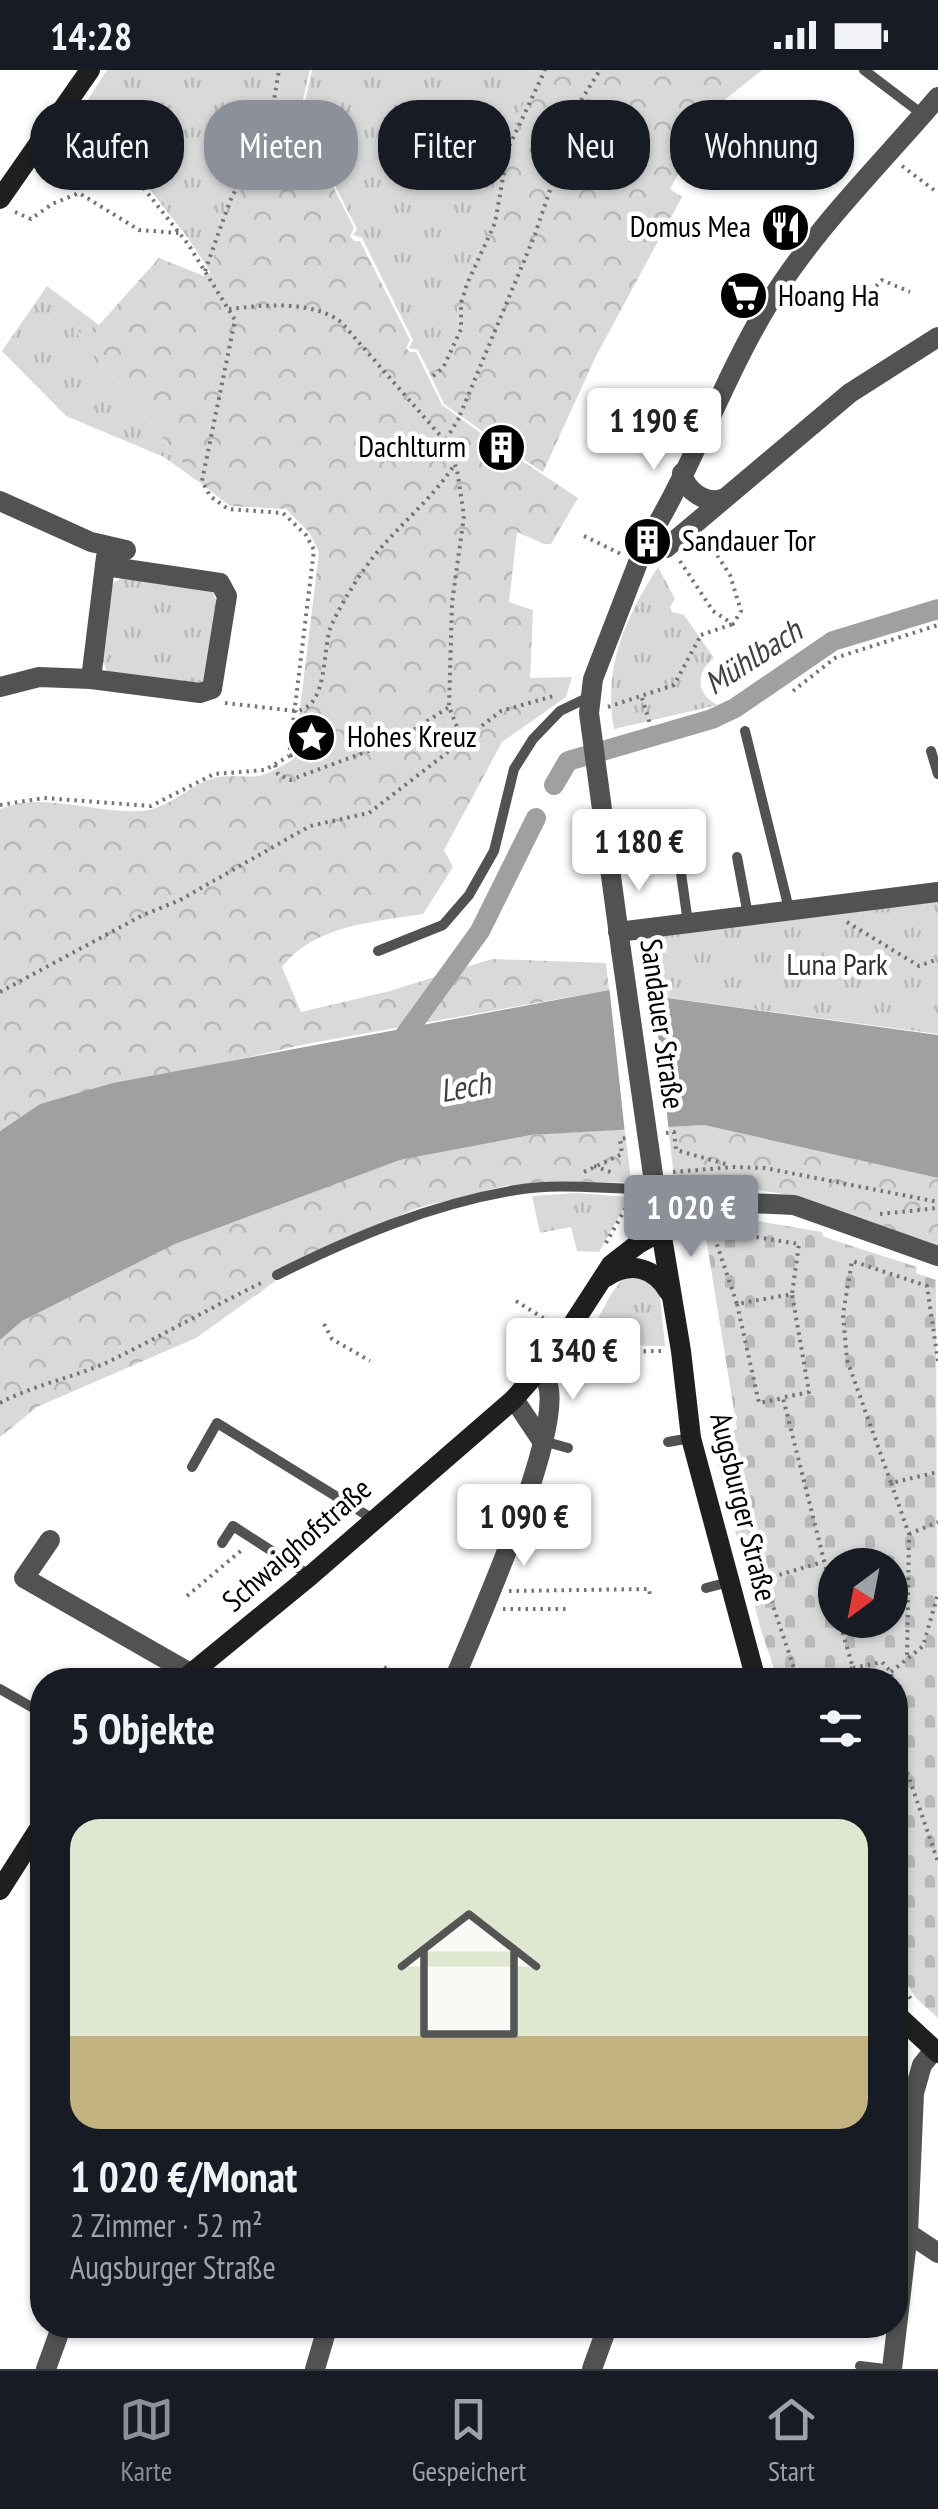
<!DOCTYPE html>
<html lang="de">
<head>
<meta charset="utf-8">
<style>
	body { margin:0; font-family:"PT Sans Narrow",sans-serif; background:#242831; color:#f1f3f6; height:100vh; display:flex; flex-direction:column; font-size:38px; white-space:nowrap }
	* { box-sizing:border-box; margin:0 }
	p { font-size:32px; color:#9ea1a6 }
	.icon { flex:none; width:55px; height:55px; fill:none; stroke:currentColor; stroke-width:2; stroke-linecap:round; stroke-linejoin:round }
	.map { position:relative; flex:1; overflow:hidden }
	.side { position:absolute; left:30px; top:1598px; width:878px; height:670px; display:flex; flex-direction:column; background:#171b24; border-radius:40px; box-shadow:0 2px 8px #0004 }
	.side>* { flex:none }
	.banner { position:absolute; left:30px; top:30px; width:880px; height:90px; display:flex; gap:20px }
	.needle { width:65px; rotate:212deg }
	.fabs { position:absolute; left:818px; top:1478px; display:grid; gap:20px }
	.fabs a { display:grid; place-items:center; width:90px; height:90px; border-radius:50%; background:#171b24; box-shadow:0 2px 8px #0004; font-size:50px }
	.price { position:absolute; translate:-50% -85px; padding:0 22px; border-radius:10px; background:#fff; color:#222; font-size:32px; line-height:65px; filter:drop-shadow(0 2px 5px #0008) }
	.price::after { content:''; position:absolute; left:50%; top:60px; width:30px; height:22px; margin-left:-15px; background:inherit; clip-path:polygon(0 0,100% 0,50% 100%) }
	.price.current { background:#8c9099; color:#fff }
	ul { padding:0; list-style:none }
	li { display:grid; align-content:center; gap:20px; height:530px; padding:0 40px }
	li+li { border-top:2px solid #363941 }
	li span { display:grid; place-items:center; height:310px; border-radius:30px; color:#555 }
	li>.icon { margin-inline-start:auto }
	span .icon { width:180px; height:180px; fill:#fffc; stroke-width:1 }
	li b { font-size:42px }
	h2 { display:flex; justify-content:space-between; align-items:center; height:120px; padding:0 40px; font-size:42px }
	.tag { padding:0 35px; border-radius:40px; background:#171b24; box-shadow:0 2px 8px #0004; font-size:35px; line-height:90px }
	.tag.current { background:#8c9099; color:#fff }
	.status { display:flex; justify-content:space-between; align-items:center; height:70px; padding:0 50px; background:#171b24; direction:ltr }
	.status svg { height:28px; fill:currentColor }
	.dock { display:flex; justify-content:space-around; align-items:center; height:140px; border-top:2px solid #363941; background:#171b24; font-size:28px; color:#9ea1a6 }
	.dock a { display:grid; justify-items:center; gap:5px }
	.dock .current { color:#8c9099 }
	.map>svg:first-child { display:block }
</style>
</head>
<body>
<div class="status"><b>14:28</b><svg viewBox="0 0 49 12"><path d="M0 12V9h3v3zM5 12V6h3v6zM10 12V3h3v9zM15 12V0h3v12zM26 1h20v11H26zM47 4h2v5h-2z"/></svg></div>
<div class="map">
<svg width="938" height="2299" viewBox="0 0 938 2299">
	<defs>
		<pattern id="grass-tufts" width="24" height="20" patternUnits="userSpaceOnUse" patternTransform="scale(2.5)"><rect width="24" height="20" fill="#d9d9d9"/><path d="M3 7l-1-3M5 7V3M7 7l1-3M15 17l-1-3M17 17v-4M19 17l1-3" fill="none" stroke="#b8b8b8"/></pattern>
		<pattern id="forest-crowns" width="20" height="18" patternUnits="userSpaceOnUse" patternTransform="scale(2.5)"><rect width="20" height="18" fill="#d9d9d9"/><path d="M2 6a3 3 0 1 1 6 0M12 15a3 3 0 1 1 6 0" fill="none" stroke="#b8b8b8"/></pattern>
		<pattern id="cemetery-stones" width="16" height="16" patternUnits="userSpaceOnUse" patternTransform="scale(2.5)"><rect width="16" height="16" fill="#d9d9d9"/><path d="M2 7V4a2 2 0 0 1 4 0v3zM10 15v-3a2 2 0 0 1 4 0v3z" fill="#b8b8b8"/></pattern>
	</defs>
	<rect width="100%" height="100%" fill="#fff"/>
	<g fill="url(#grass-tufts)">
		<path d="M107 0H310L301 38 288 41 284 52 293 61 304 59 310 71 261 81 233 135 211 203 188 168 84 36Z"/>
		<path d="M312 0H530L525 12 532 17 505 75 489 163 471 192 457 233 458 258 441 297 429 302 418 280 409 278 413 270 362 168 353 165 357 159 305 57 308 48 303 40Z"/>
		<path d="M47 216 99 255 77 263 199 412 164 387 66 346 2 281Z"/>
		<path d="M658 497 675 529 670 537 672 542 684 545 714 588C695 602 696 625 718 635L614 659C603 596 625 549 658 497Z"/>
		<path d="M126 507 213 521 217 533 208 604 202 614 107 602 102 589 111 519 114 512Z"/>
		<path d="M938 828V964L654 926 648 878 661 867Z"/>
		<path d="M576 1123 630 1127 599 1182 577 1181 571 1157 540 1163 532 1126Z"/>
		<path d="M628 1202 659 1217 665 1276 584 1275 611 1224Z"/>
	</g>
	<g fill="url(#forest-crowns)">
		<path d="M530 0H762L712 40 670 119 682 127 596 286 543 402 511 381 512 376 492 368 444 334 429 302 441 297 458 258 457 233 471 192 489 163 505 75 531 17 525 12Z"/>
		<path d="M310 71 354 158 350 166 354 171H360L410 270 406 278 410 282H416L442 335 493 372 490 382 495 389H503L510 383 578 428 551 474H544L517 462 509 532 533 540 530 608 572 607 566 627 502 672 444 780 453 797 423 844C374 852 314 855 282 897L301 942 390 921 492 889 606 893 609 920 311 973 40 1034 0 1061V739C45 721 94 744 140 741 167 740 187 717 211 709 227 704 242 708 258 706 270 704 283 695 294 689L319 482 309 462 286 439 230 436 199 412 77 263 99 255 159 188 204 206 210 203 233 135 261 81Z"/>
		<path d="M704 1055 938 1108V1181L796 1126 674 1107 668 1057Z"/>
		<path d="M625 1059 631 1112 509 1115 417 1138 278 1199 281 1207 196 1268 37 1337 0 1367V1270L22 1251 175 1174 400 1090 531 1065Z"/>
	</g>
	<path fill="url(#cemetery-stones)" fill-rule="evenodd" d="M703 1149 752 1150 822 1162 823 1166 833 1170 917 1197 916 1203 936 1210 938 1948 916 1928 895 1896V1610H778L761 1560 710 1365 737 1359ZM835 1495H890V1550H835Z"/>
	<path fill="#a0a0a0" d="M609 920 938 965V1108L704 1055 531 1065 400 1090 175 1174 22 1251 0 1270V1061L40 1034 113 1013Z"/>
	<path fill="#fff" d="M609 915 653 921 669 1062 625 1064Z"/>
	<g fill="none" stroke-linecap="round" stroke-linejoin="round">
		<g stroke="#a0a0a0" stroke-width="20">
			<path d="M554 715 568 691 712 649 735 638 833 571 938 539"/>
			<path d="M397 976 480 861 536 748"/>
		</g>
		<g stroke="#747474" stroke-width="4" stroke-dasharray="2.5 5" stroke-linecap="butt">
			<path d="M902 96 938 123"/>
			<path d="M15 142 31 149 52 134 79 123 139 160 179 163"/>
			<path d="M205 201 230 131 271 48 279 0"/>
			<path d="M859 226 865 228 882 210 910 222"/>
			<path d="M229 239C264 235 311 230 341 252L445 371"/>
			<path d="M433 306 443 298 461 259V233L467 214 495 153 508 79 545 0"/>
			<path d="M460 345 534 167 580 32 600 0"/>
			<path d="M459 348 445 371 457 400 464 446 452 533 449 637 461 667"/>
			<path d="M584 466 623 485"/>
			<path d="M680 491 713 541 733 554 741 541 730 505 706 468"/>
			<path d="M701 565 733 554"/>
			<path d="M793 621 835 588 938 555"/>
			<path d="M642 628 651 657"/>
			<path d="M225 633 296 641C330 637 321 577 332 554 345 526 367 492 388 470 412 444 436 423 455 394"/>
			<path d="M608 637 674 615 701 565"/>
			<path d="M290 686 313 675C324 657 307 653 296 641"/>
			<path d="M275 695 278 704 290 710 398 670 449 637"/>
			<path d="M0 735 44 728 151 736 214 704 265 700 289 686 314 480 306 465 283 443 228 439 210 426 202 411 235 250 188 174 84 43"/>
			<path d="M847 852 919 896 938 889"/>
			<path d="M0 922 141 846 180 830 310 756 369 743 501 641 557 625"/>
			<path d="M666 1063 674 1062 676 1080 729 1095"/>
			<path d="M594 1096 613 1103"/>
			<path d="M584 1102 622 1084 620 1069 627 1068"/>
			<path d="M673 1102 734 1097 765 1098 938 1132"/>
			<path d="M880 1144 938 1138"/>
			<path d="M712 1160 799 1174 792 1224 737 1234Z"/>
			<path d="M606 1173 628 1134"/>
			<path d="M516 1231 551 1253"/>
			<path d="M737 1234 759 1333 783 1328 835 1534"/>
			<path d="M324 1254 332 1269 370 1291"/>
			<path d="M576 1282 662 1281"/>
			<path d="M938 1291 927 1216 852 1191 843 1244 847 1290 891 1413 938 1402"/>
			<path d="M785 1327 809 1322 792 1224"/>
			<path d="M0 1333C35 1314 74 1308 110 1291 161 1266 212 1237 263 1212"/>
			<path d="M733 1401 764 1509 798 1610"/>
			<path d="M891 1413 909 1464 907 1588"/>
			<path d="M909 1464 938 1452"/>
			<path d="M765 1509 823 1492"/>
			<path d="M509 1521 649 1519 650 1525"/>
			<path d="M187 1526 243 1479"/>
			<path d="M503 1539H569"/>
			<path d="M384 1597 403 1610"/>
			<path d="M853 1598 882 1592 891 1602 892 1610"/>
			<path d="M891 1602 923 1576 938 1524"/>
			<path d="M837 1610 836 1602 853 1598 839 1550"/>
			<path d="M895 1667 938 1792"/>
			<path d="M895 1909 911 1929"/>
		</g>
		<g stroke="#525252" stroke-width="10">
			<path d="M864 0 922 44"/>
			<path d="M745 661 789 839"/>
			<path d="M931 681 938 704"/>
			<path d="M737 787 748 845"/>
			<path d="M679 789 688 853"/>
			<path d="M378 881 443 855 469 825 494 781 514 699 533 669 560 641 589 627"/>
			<path d="M277 1205C353 1167 432 1134 516 1120 562 1112 609 1120 655 1119"/>
			<path d="M543 1371 568 1378"/>
			<path d="M668 1372 691 1368"/>
			<path d="M192 1397 217 1353 373 1449"/>
			<path d="M222 1473 233 1456 309 1505"/>
			<path d="M706 1518 729 1512"/>
			<path d="M0 1619 42 1643"/>
			<path d="M860 2296 885 2299"/>
		</g>
		<g stroke="#525252" stroke-width="20">
			<path d="M682 403C686 421 705 434 723 429"/>
			<path d="M0 431 91 472 126 480"/>
			<path d="M652 463C696 389 724 307 769 233 815 158 881 94 938 27"/>
			<path d="M666 478 850 323 938 267"/>
			<path d="M91 609 106 487"/>
			<path d="M0 617 39 607 91 609 200 623 212 619 227 526 220 513 105 496"/>
			<path d="M618 862 938 822"/>
			<path d="M621 880 589 643 593 609 644 477"/>
			<path d="M652 1098 661 1161"/>
			<path d="M656 1129 794 1135 938 1186"/>
			<path d="M514 1329 542 1371"/>
			<path d="M50 1470 24 1508 190 1603"/>
			<path d="M454 1610C478 1551 557 1376 549 1320 548 1313 544 1305 542 1298"/>
			<path d="M908 2163 938 2183"/>
			<path d="M46 2299 62 2255"/>
			<path d="M315 2299 328 2255"/>
			<path d="M592 2299 608 2255"/>
			<path d="M892 2299 908 2163 914 2023 922 1995 934 1980"/>
		</g>
		<g stroke="#1f1f1f" stroke-width="20">
			<path d="M0 129 90 0"/>
			<path d="M606 1207C631 1191 654 1197 669 1222"/>
			<path d="M183 1610 310 1506 514 1329 554 1283 611 1195 638 1174 661 1161 681 1281 691 1368 756 1610"/>
			<path d="M0 1820 42 1754"/>
			<path d="M895 1943 938 1983"/>
		</g>
		<path stroke="#525252" stroke-width="20" d="M621 880 652 1098"/>
	</g>
	<defs>
		<symbol id="restaurant-disc" viewBox="-11 -11 22 22"><circle r="9.5" fill="#000" stroke="#fff"/><path d="M-5-6h1v4h1v-4h1v4h1v-4h1v5L-1.5 .5V6h-2V.5L-5-1ZM5-6V6H3V1.5H1.5Q1.5-4 5-6Z" fill="#fff"/></symbol>
		<symbol id="supermarket-disc" viewBox="-11 -11 22 22"><circle r="9.5" fill="#000" stroke="#fff"/><path d="M-6-5.5h2.5l.6 2H6L4.5 2H-2.5L-4.4-4H-6ZM-1.5 3.2a1.3 1.3 0 1 0 .1 0ZM3 3.2a1.3 1.3 0 1 0 .1 0Z" fill="#fff"/></symbol>
		<symbol id="building-disc" viewBox="-11 -11 22 22"><circle r="9.5" fill="#000" stroke="#fff"/><path d="M-4-6H4V6H1V3H-1V6H-4ZM-2.5-4.3h1.7v1.8h-1.7ZM.8-4.3h1.7v1.8H.8ZM-2.5-1h1.7V.8h-1.7ZM.8-1h1.7V.8H.8Z" fill="#fff"/></symbol>
		<symbol id="sight-disc" viewBox="-11 -11 22 22"><circle r="9.5" fill="#000" stroke="#fff"/><path d="M0-6L1.8-2.2L6-1.7L2.9 1.2L3.7 5.4L0 3.3L-3.7 5.4L-2.9 1.2L-6-1.7L-1.8-2.2Z" fill="#fff"/></symbol>
	</defs>
	<g fill-rule="evenodd">
		<use href="#restaurant-disc" x="758" y="130" width="55" height="55"/>
		<use href="#supermarket-disc" x="716" y="198" width="55" height="55"/>
		<use href="#building-disc" x="474" y="350" width="55" height="55"/>
		<use href="#building-disc" x="620" y="444" width="55" height="55"/>
		<use href="#sight-disc" x="284" y="640" width="55" height="55"/>
	</g>
	<g text-anchor="middle" stroke-width="9" stroke-linejoin="round" paint-order="stroke">
		<g font-size="30" fill="#000" stroke="#fff" text-anchor="start">
			<text x="751" y="167" text-anchor="end">Domus Mea</text>
			<text x="778" y="236">Hoang Ha</text>
			<text x="466" y="387" text-anchor="end">Dachlturm</text>
			<text x="682" y="481">Sandauer Tor</text>
			<text x="347" y="677">Hohes Kreuz</text>
		</g>
		<g font-size="30" fill="#303030" stroke="#fff">
			<text x="837" y="905">Luna Park</text>
		</g>
		<g font-size="30" fill="#000" stroke="#fff">
			<text transform="translate(662 954) rotate(82)" y="10">Sandauer Straße</text>
			<text transform="translate(743 1437) rotate(76)" y="10">Augsburger Straße</text>
			<text transform="translate(297 1475) rotate(-41)" y="10">Schwaighofstraße</text>
		</g>
		<g font-size="32" font-style="italic" fill="#414141" stroke="#fff">
			<text transform="translate(753 587) rotate(-33)" y="11">Mühlbach</text>
			<text transform="translate(465 1017) rotate(-11)" y="11">Lech</text>
		</g>
	</g>
</svg>
<div class="fabs">
<a><svg class="needle" viewBox="-14 -14 28 28"><path d="M0-13l5 13h-10z" fill="#e53935"/><path d="M0 13l5-13h-10z" fill="#9ea1a6"/></svg></a>
</div>
<b class="price" style="left:654px;top:403px">1 190 €</b>
<b class="price" style="left:639px;top:824px">1 180 €</b>
<b class="price current" style="left:691px;top:1190px">1 020 €</b>
<b class="price" style="left:573px;top:1333px">1 340 €</b>
<b class="price" style="left:524px;top:1499px">1 090 €</b>
<div class="banner">
<a class="tag">Kaufen</a>
<a class="tag current">Mieten</a>
<a class="tag">Filter</a>
<a class="tag">Neu</a>
<a class="tag">Wohnung</a>
</div>
<section class="side">
<h2>5 Objekte<svg class="icon" aria-label="filters" viewBox="0 0 24 24"><path d="M4 7h16M4 17h16"/><circle cx="9" cy="7" r="2"/><circle cx="15" cy="17" r="2"/></svg></h2>
<ul>
<li><span style="background:linear-gradient(#dfe7d0 70%,#c2b280 0)"><svg class="icon" aria-label="home" viewBox="0 0 24 24"><path d="M3 11l9-7 9 7M6 9v11h12V9"/></svg></span><div><b>1 020 €/Monat</b><p>2 Zimmer · 52 m²</p><p>Augsburger Straße</p></div></li>
</ul>
</section>
</div>
<nav class="dock">
<a class="current"><svg class="icon" aria-label="map" viewBox="0 0 24 24"><path d="M3 6l6-2 6 2 6-2v14l-6 2-6-2-6 2zM9 4v14M15 6v14"/></svg>Karte</a>
<a><svg class="icon" aria-label="saved" viewBox="0 0 24 24"><path d="M7 4h10v16l-5-4-5 4z"/></svg>Gespeichert</a>
<a><svg class="icon" aria-label="home" viewBox="0 0 24 24"><path d="M3 11l9-7 9 7M6 9v11h12V9"/></svg>Start</a>
</nav>
</body>
</html>
